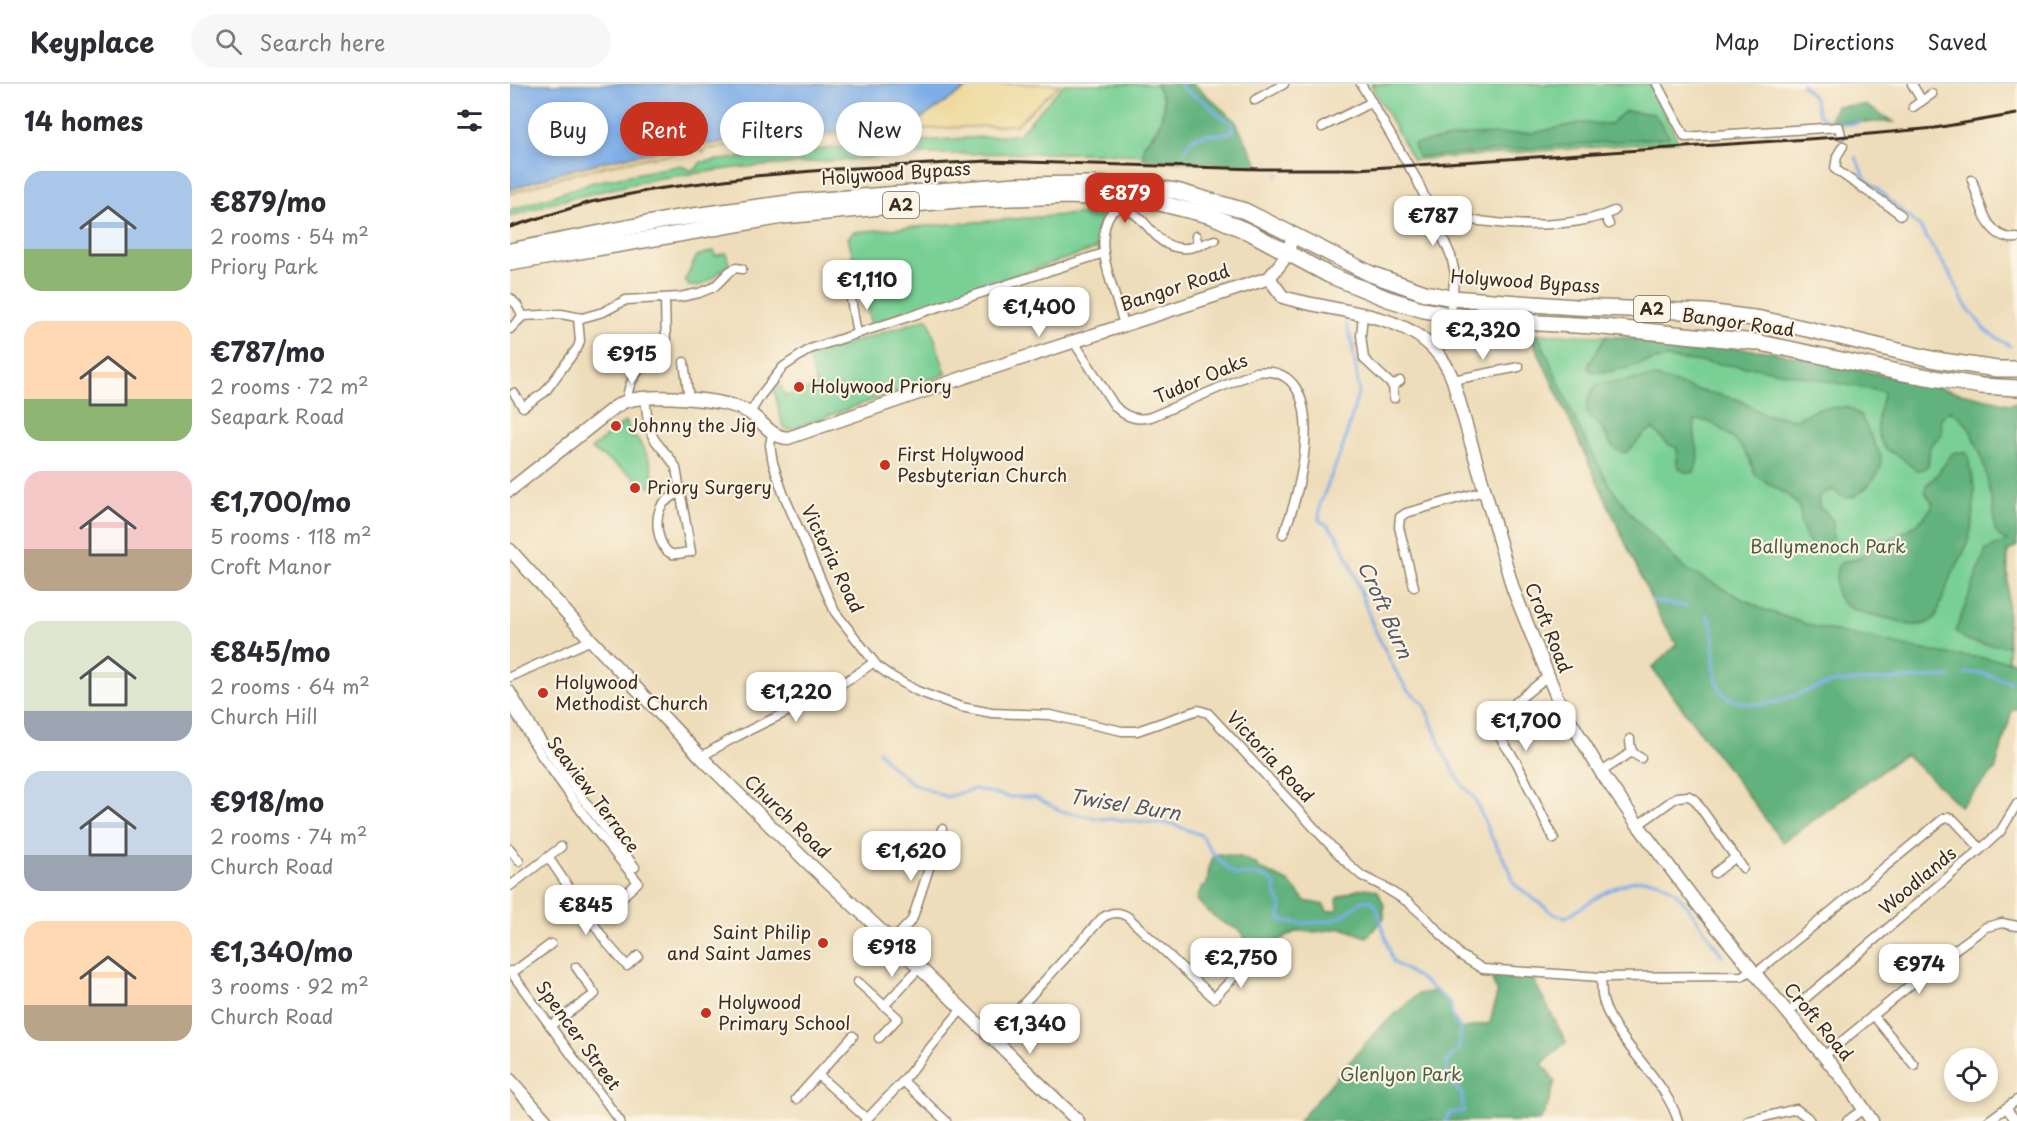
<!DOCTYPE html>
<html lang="en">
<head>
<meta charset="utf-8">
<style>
	body { margin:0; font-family:"Playpen Sans",sans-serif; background:#f7f7f7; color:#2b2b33; height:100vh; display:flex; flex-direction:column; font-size:22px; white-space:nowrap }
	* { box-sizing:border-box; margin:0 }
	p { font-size:20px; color:#7c7c81 }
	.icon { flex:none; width:33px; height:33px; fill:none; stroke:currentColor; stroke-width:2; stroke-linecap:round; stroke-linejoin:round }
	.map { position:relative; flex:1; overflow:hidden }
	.sheet { display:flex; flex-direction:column; background:#fff; width:510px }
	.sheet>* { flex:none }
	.banner { position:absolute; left:18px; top:18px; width:570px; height:54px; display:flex; gap:12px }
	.fabs { position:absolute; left:1434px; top:964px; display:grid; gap:12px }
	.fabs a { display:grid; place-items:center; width:54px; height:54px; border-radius:50%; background:#fff; box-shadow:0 3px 9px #0003; font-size:30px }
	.price { position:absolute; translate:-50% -51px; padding:0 14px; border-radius:12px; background:#fff; color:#222; font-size:20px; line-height:39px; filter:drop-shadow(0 2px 3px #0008) }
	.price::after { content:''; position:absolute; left:50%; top:36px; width:18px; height:14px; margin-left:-9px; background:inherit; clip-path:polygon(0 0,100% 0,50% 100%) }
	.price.active { background:#c8321e; color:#fff }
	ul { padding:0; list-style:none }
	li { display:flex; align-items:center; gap:18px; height:150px; padding:0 24px }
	li span { display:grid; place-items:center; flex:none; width:168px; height:120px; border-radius:18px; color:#555 }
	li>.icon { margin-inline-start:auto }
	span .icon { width:72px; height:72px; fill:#fffc; stroke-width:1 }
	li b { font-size:26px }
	h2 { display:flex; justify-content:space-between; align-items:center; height:72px; padding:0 24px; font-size:26px }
	.tag { padding:0 21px; border-radius:27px; background:#fff; box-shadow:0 3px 9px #0003; font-size:21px; line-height:54px }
	.tag.active { background:#c8321e; color:#fff }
	header { display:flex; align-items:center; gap:36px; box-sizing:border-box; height:84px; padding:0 30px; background:#fff; border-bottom:2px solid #e1e1e2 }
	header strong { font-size:28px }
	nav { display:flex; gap:33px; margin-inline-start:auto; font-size:21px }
	.search { width:420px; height:54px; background:#f7f7f7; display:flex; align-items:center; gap:15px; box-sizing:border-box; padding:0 21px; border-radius:33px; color:#7c7c81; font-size:22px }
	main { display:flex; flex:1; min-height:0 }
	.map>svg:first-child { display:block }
</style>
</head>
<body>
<header>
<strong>Keyplace</strong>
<div class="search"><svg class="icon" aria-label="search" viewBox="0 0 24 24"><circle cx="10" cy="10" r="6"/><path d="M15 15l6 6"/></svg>Search here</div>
<nav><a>Map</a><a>Directions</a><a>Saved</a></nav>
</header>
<main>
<section class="sheet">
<h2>14 homes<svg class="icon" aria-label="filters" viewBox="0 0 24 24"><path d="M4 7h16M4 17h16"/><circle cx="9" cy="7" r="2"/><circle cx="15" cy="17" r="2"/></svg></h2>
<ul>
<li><span style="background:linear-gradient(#a9c7e8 65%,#8fb573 0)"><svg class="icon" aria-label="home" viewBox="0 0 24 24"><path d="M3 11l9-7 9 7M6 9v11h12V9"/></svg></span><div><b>€879/mo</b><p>2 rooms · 54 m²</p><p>Priory Park</p></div></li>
<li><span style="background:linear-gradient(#ffd9b3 65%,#8fb573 0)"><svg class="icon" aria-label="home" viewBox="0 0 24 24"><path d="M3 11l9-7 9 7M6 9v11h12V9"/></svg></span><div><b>€787/mo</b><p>2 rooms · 72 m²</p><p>Seapark Road</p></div></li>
<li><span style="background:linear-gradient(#f6c9c9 65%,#b9a48a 0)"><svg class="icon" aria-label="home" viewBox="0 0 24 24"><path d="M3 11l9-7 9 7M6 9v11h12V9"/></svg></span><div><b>€1,700/mo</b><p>5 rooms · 118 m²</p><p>Croft Manor</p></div></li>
<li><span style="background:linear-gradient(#dfe7d0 75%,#9aa5b1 0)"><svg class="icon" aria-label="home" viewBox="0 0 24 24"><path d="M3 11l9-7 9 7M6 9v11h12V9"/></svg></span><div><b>€845/mo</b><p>2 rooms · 64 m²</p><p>Church Hill</p></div></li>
<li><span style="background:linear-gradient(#c9d6e8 70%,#9aa5b1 0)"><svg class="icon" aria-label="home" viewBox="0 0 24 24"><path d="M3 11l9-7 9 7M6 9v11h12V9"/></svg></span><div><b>€918/mo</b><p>2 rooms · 74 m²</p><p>Church Road</p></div></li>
<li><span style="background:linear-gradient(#ffd9b3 70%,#b9a48a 0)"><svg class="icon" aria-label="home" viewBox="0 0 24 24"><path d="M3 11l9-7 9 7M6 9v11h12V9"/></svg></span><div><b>€1,340/mo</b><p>3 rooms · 92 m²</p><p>Church Road</p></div></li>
</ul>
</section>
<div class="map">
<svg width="1507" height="1037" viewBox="0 0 1507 1037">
	<rect width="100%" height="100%" fill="#fcf5e5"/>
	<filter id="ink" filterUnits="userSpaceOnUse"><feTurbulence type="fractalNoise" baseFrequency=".0167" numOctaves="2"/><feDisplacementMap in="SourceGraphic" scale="12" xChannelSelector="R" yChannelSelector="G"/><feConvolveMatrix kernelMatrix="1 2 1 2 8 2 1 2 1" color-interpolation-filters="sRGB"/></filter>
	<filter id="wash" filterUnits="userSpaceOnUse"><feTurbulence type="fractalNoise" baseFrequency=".008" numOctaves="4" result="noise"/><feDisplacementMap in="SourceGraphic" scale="24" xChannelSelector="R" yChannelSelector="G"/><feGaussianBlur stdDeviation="1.35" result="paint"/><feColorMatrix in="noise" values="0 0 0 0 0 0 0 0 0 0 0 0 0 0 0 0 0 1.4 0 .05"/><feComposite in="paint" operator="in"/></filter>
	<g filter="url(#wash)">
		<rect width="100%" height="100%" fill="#eeddba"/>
		<g fill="#79d095" stroke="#5a7d5a" stroke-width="1.5">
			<path d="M554 0H646C662 22 650 43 634 60L633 71 592 69 413 70 225 84 144 95 41 119 0 133V126L84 98 171 81 180 86 186 85 191 78 362 60 508 51Z"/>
			<path d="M861 0H1140L1168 57 903 76Z"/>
			<path d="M590 128 588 164 361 240 338 154 343 148Z"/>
			<path d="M204 167 205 172 216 169 219 180C208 189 194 205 179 202L175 196 187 172Z"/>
			<path d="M418 234 436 290 279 346 273 343 264 305 271 302 275 312 307 303 298 273Z"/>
			<path d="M1028 250 1096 252 1170 258 1500 321 1497 554 1502 626 1485 686 1450 722 1395 670 1273 758 1142 584 1167 560 1151 535 1142 517 1021 252Z"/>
			<path d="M116 337 122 354H127C137 370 147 386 141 404L81 365Z"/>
		</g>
		<g fill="#62b27e" stroke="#4e6e4e" stroke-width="1.5">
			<path d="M646 0H684L725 37 749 82 633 75 634 60 647 47 653 28 654 16Z"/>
			<path d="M1355 21 1384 38H1319L1326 22Z"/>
			<path d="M1115 27 1144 30 1160 53 908 73 904 60 958 51 1023 49 1070 39 1100 40Z"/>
			<path d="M1028 250 1067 340 1100 402 1123 432 1174 484 1252 525 1302 542 1423 568 1507 578V625L1502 626 1485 686 1450 722 1395 670 1273 758 1142 584 1167 560 1151 535 1142 517 1021 252Z"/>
			<path d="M1096 252 1257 267 1321 279 1499 320 1507 319V462L1497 468 1498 562C1481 560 1454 562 1446 546L1476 466 1497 457C1493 455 1488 452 1486 448 1483 442 1485 436 1484 430 1480 405 1467 331 1438 327L1431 335 1432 350 1420 362 1418 381 1413 385 1407 386C1401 383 1397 379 1392 374 1387 370 1380 369 1375 364 1362 348 1369 325 1374 308L1254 285 1155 274C1129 278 1108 291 1080 287L1078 282Z"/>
			<path d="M1146 293 1184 305 1227 315 1254 330 1286 335 1310 324 1338 323 1351 332 1371 373V381L1369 388 1357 403 1345 412 1338 414 1331 412 1323 406 1315 408 1308 414 1310 425 1315 427 1323 437V463C1309 476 1295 455 1292 442 1290 435 1292 427 1287 420 1277 407 1258 402 1246 391 1242 386 1242 380 1239 374 1231 360 1202 331 1185 337 1181 356 1194 367 1184 388L1178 389 1171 386 1167 380V364L1158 360 1143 345C1129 349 1127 364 1114 369 1097 362 1100 357 1092 344 1089 340 1085 338 1081 335 1071 324 1080 308 1088 300Z"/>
			<path d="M1448 368 1457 369C1460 375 1458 381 1461 387 1467 405 1464 441 1457 460 1453 473 1444 485 1439 497 1434 510 1430 524 1424 536 1404 547 1395 538 1376 534 1354 529 1321 527 1326 494 1326 490 1326 484 1329 481 1333 476 1340 477 1346 475 1353 473 1359 467 1365 463 1385 451 1413 443 1423 420L1415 408 1416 401C1429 393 1433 380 1443 369Z"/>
			<path d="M710 770 731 773 746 780 751 785 780 799 795 817 814 821 817 827 828 826 827 814C841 808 853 800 868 807L874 821V834L857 853 832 844 805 848 787 847 766 858 747 871 741 866 731 847 712 838 695 825 687 816 691 804 697 800 699 783 704 771Z"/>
			<path d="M980 889H1020L1056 958 1032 980 1045 997 1038 1021 1030 1037H789L868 945 908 910 926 907 941 919 942 932 951 945 980 939 987 910Z"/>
		</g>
		<path fill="#eeda9e" stroke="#94825e" stroke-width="1.5" d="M463 0H550L506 41 363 47 196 65 193 69 191 66C126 74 62 87 0 110V102L143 64 423 26Z"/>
		<path fill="#7eaee8" stroke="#5c6c83" stroke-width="1.5" d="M0 0H463L412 34 380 44C254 55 120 59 0 106Z"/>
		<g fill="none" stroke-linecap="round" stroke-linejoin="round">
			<g stroke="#7eaee8" stroke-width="3">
				<path d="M670 0 679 9 695 18 710 32 723 40V47L708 51 697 50 681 55 675 66"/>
				<path d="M1292 0 1304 14 1309 31C1322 40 1333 41 1348 39"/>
				<path d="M1346 73 1354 93 1409 142 1443 195 1454 219 1476 247 1500 262"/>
				<path d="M768 90V91"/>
				<path d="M836 239 842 259 849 306 834 360 810 420 809 436 817 441 826 450 839 476 863 542 885 586 897 605 914 620 934 670 952 701 964 713 981 752 1000 786 1004 800 1044 830 1056 833C1086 815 1132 776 1165 808 1184 826 1196 851 1212 871"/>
				<path d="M1142 517 1176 522"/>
				<path d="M1196 530C1213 547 1192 602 1221 615 1259 632 1293 603 1329 598L1440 593"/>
				<path d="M1455 589H1472L1500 598"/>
				<path d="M369 667 378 679 402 699 436 713 465 705 499 713H524L551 727 585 734 662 740 691 751 704 771 725 791C741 790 753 789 765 800L766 812 771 819 770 835C785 841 818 840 832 832 843 826 848 814 862 817L867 824 883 878 909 894 941 919 942 932 951 945 949 965 937 977 938 996 952 1010 953 1027 940 1029 935 1037"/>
			</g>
		</g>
	</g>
	<g filter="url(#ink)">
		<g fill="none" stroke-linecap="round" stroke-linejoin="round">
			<defs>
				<g id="street">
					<path d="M851 0 907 96 941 172 945 190 940 231"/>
					<path d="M1147 0 1175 53 1329 43 1331 51"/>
					<path d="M1402 0 1412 17"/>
					<path d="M745 16 774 0"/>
					<path d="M1403 23 1422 10"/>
					<path d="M812 43 862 18"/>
					<path d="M1333 62 1327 72 1325 85C1347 101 1370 115 1391 131"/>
					<path d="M1462 96C1470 118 1476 157 1507 154"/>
					<path d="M1095 131 1099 140"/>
					<path d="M927 140C952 131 974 139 1000 140 1031 142 1076 140 1104 127"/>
					<path d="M686 152 688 161"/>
					<path d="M340 209 347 250"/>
					<path d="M0 214 7 221 13 232"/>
					<path d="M853 231 851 251 854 275 883 302"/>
					<path d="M614 241C608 218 597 193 594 169 592 155 594 116 618 126 636 133 643 158 665 163 678 167 693 160 705 156"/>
					<path d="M0 245 13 232 51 230 72 234 93 228 116 216 170 213 189 209 204 203 220 187 226 184 232 185"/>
					<path d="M564 258 604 321C614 333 626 337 641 333L746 288C824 278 791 411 773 450"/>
					<path d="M174 278 179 315"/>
					<path d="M943 296 1009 283"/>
					<path d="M4 309 13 323 35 308 68 263 70 257 68 234"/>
					<path d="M135 314C137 326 137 342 143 353 150 365 160 371 166 384L181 468C176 468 167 471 162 470 147 465 143 431 153 420 157 415 164 412 169 409"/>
					<path d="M884 314 883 302 890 297"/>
					<path d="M117 317C117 291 139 276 156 260L155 215"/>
					<path d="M240 329 251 311 273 283 300 265 594 169"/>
					<path d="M262 350 260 361 263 379 273 409 325 528 368 583 381 592 407 607 451 623 482 629 540 631 612 647H627L688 626 698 629 835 777 852 792 872 802 898 818 917 835 950 871 973 885 1091 893 1232 892 1241 886"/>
					<path d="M904 503 889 443 890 433 896 429 974 407"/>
					<path d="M1038 592 1006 618 988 642 989 652 1007 679 1044 755"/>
					<path d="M0 593 81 556"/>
					<path d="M0 606C36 669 80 725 125 783"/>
					<path d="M0 620 31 671 80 739 128 798 108 817"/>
					<path d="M1120 655C1120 665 1122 670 1131 674"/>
					<path d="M191 673C203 666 215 658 228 652 274 628 322 610 364 578"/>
					<path d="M1091 688 1122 668"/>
					<path d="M1128 741 1167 713 1179 712 1185 716 1233 784"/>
					<path d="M0 765 9 777"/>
					<path d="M1471 765 1490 748 1507 720"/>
					<path d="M38 773 96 858 117 882 128 872"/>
					<path d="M1205 789 1226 773"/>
					<path d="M0 802 51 763"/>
					<path d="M66 814 78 806"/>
					<path d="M382 857 402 836 432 745"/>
					<path d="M0 887 110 1037"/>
					<path d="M2 889 41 860"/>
					<path d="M1245 890 1433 735 1438 733 1444 736 1471 765 1277 930"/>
					<path d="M1091 893C1092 900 1091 909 1093 916 1104 957 1156 995 1168 1037"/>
					<path d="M348 898 388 934 369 954"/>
					<path d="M374 922 409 884"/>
					<path d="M1363 931 1404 981"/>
					<path d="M40 942 85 910 66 883"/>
					<path d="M481 955 592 834C601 828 609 827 618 833L704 914 737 879"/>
					<path d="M1314 972 1432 875 1476 843 1492 839 1507 842"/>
					<path d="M308 991 357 1035"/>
					<path d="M393 997 436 1037"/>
					<path d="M286 1015 343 952"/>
					<path d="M1496 1024 1506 1037"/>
					<path d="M355 1037 393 997 451 926"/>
					<path d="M1238 1037 1286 1025 1297 1033 1300 1037"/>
					<path d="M1337 1037 1355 1024"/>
					<path d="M1478 1037 1507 1016"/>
				</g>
				<g id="secondary">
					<path d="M759 194 773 213C835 232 916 225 943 296L1003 505 1048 616 1091 688 1128 741 1189 822 1337 1000 1362 1037"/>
					<path d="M0 406 105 323C109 321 113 318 117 317 141 309 215 315 236 327 252 335 259 353 278 354L461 291 759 194 772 178 784 152"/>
					<path d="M0 466 81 556 191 673 293 774 382 857 568 1037"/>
					<path d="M0 996 36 1037"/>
				</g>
				<g id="highway">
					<path d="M0 167 162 135 286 118 506 101 582 100 636 103 666 107 735 127 861 190 915 209 942 214 1065 223 1196 228 1251 235 1297 245 1426 276 1487 285H1507"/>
					<path d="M0 179 273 132 448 116 558 112 637 116 702 132 741 149 819 191 878 215 914 226 940 231 995 237 1083 242 1246 258 1388 288 1471 302 1507 304"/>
				</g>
			</defs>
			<use href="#street" stroke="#94846c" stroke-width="11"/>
			<use href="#secondary" stroke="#94846c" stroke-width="15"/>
			<use href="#highway" stroke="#94846c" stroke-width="18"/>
			<use href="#street" stroke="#fff" stroke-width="8"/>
			<use href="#secondary" stroke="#fff" stroke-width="12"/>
			<use href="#highway" stroke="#fff" stroke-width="15"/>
			<path stroke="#3b2a1e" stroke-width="3" d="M0 143 81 118 146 105 245 92 326 85 478 77 750 85H847L1327 53 1425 44 1507 30"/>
		</g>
	</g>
	<g fill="#c8321e" stroke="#fcf5e5" stroke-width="2">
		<circle cx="289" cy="303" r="6"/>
		<circle cx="106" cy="342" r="6"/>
		<circle cx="375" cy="381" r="6"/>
		<circle cx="125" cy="404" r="6"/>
		<circle cx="33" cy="609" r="6"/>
		<circle cx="313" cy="859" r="6"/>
		<circle cx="196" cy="929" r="6"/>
	</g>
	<g text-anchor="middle" stroke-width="4.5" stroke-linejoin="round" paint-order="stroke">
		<g fill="#fcf5e5" stroke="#75675a" stroke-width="1.5">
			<rect x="373" y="108" width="36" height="26" rx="4.5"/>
			<rect x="1124" y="212" width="36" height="26" rx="4.5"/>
		</g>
		<g font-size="16" font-weight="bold" fill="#3b2a1e">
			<text x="391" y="127">A2</text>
			<text x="1142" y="231">A2</text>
		</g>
		<g font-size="18" fill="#3b2a1e" stroke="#fcf5e5">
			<text transform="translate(386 90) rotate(-4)" y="6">Holywood Bypass</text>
			<text transform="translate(1015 198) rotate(4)" y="6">Holywood Bypass</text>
			<text transform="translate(665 204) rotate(-18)" y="6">Bangor Road</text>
			<text transform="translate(1228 239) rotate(8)" y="6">Bangor Road</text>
			<text transform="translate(691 295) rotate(-23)" y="6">Tudor Oaks</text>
			<text transform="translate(322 475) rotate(64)" y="6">Victoria Road</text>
			<text transform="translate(1038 544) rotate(68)" y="6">Croft Road</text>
			<text transform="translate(760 673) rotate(47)" y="6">Victoria Road</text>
			<text transform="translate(83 711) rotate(53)" y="6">Seaview Terrace</text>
			<text transform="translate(277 733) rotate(44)" y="6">Church Road</text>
			<text transform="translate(1408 797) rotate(-40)" y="6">Woodlands</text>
			<text transform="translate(1308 938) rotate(50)" y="6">Croft Road</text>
			<text transform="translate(68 952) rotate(54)" y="6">Spencer Street</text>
		</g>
		<g font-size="18" fill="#3b2a1e" stroke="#fcf5e5" text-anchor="start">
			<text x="301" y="309">Holywood Priory</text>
			<text x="118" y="348">Johnny the Jig</text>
			<text x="387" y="377">First Holywood<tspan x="387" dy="21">Pesbyterian Church</tspan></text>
			<text x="137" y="410">Priory Surgery</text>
			<text x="45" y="605">Holywood<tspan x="45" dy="21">Methodist Church</tspan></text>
			<text x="301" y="855" text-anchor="end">Saint Philip<tspan x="301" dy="21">and Saint James</tspan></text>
			<text x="208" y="925">Holywood<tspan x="208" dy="21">Primary School</tspan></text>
		</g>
		<g font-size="18" fill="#4e5c42" stroke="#fcf5e5">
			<text x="1318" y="469">Ballymenoch Park</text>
			<text x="891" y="997">Glenlyon Park</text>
		</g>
		<g font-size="20" font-style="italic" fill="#525865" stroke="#fcf5e5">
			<text transform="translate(875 526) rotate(66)" y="7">Croft Burn</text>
			<text transform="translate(615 721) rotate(9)" y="7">Twisel Burn</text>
		</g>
	</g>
</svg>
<div class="fabs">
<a><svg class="icon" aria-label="locate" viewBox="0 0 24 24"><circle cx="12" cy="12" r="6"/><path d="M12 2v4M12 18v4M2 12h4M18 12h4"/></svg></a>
</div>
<b class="price active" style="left:615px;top:140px">€879</b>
<b class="price" style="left:923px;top:163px">€787</b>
<b class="price" style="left:357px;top:227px">€1,110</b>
<b class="price" style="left:529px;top:254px">€1,400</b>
<b class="price" style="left:973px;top:277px">€2,320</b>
<b class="price" style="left:122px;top:301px">€915</b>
<b class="price" style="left:286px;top:639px">€1,220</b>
<b class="price" style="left:1016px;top:668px">€1,700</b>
<b class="price" style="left:401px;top:798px">€1,620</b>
<b class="price" style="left:76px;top:852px">€845</b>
<b class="price" style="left:382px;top:894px">€918</b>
<b class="price" style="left:731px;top:905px">€2,750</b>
<b class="price" style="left:1409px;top:911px">€974</b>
<b class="price" style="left:520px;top:971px">€1,340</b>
<div class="banner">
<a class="tag">Buy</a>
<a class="tag active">Rent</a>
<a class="tag">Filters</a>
<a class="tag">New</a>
</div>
</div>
</main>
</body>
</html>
